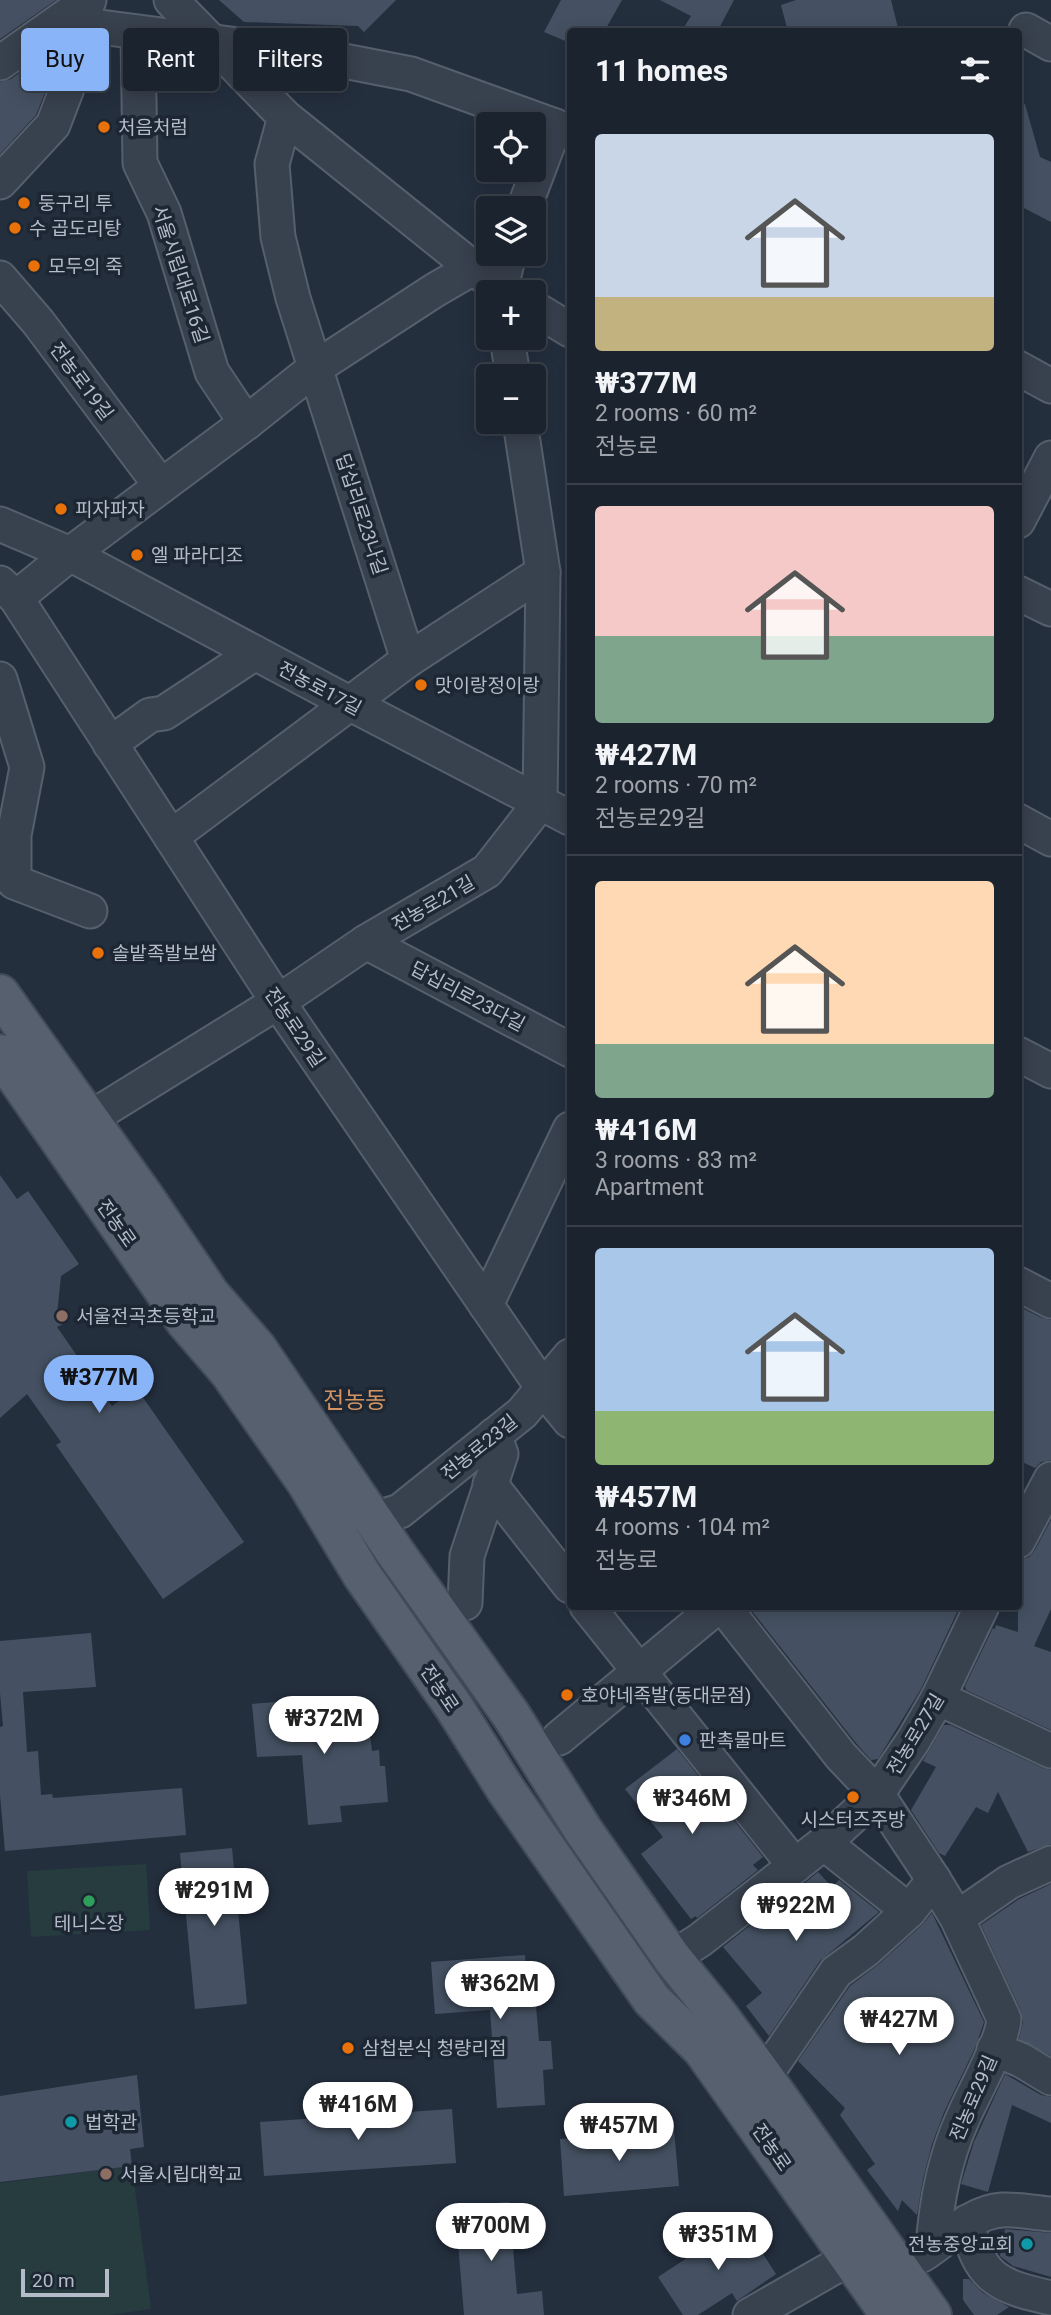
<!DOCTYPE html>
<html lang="en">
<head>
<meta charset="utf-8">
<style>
	body { margin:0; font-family:Roboto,"Noto Sans KR",sans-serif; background:#242b36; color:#f1f3f6; height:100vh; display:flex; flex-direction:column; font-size:26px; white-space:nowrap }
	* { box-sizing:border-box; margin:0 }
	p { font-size:23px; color:#a0a4aa }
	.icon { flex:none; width:38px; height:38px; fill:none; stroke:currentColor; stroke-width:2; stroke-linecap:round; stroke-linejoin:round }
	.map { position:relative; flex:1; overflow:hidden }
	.panel { position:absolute; left:567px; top:28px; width:455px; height:1582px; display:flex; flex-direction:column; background:#1b232e; border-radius:7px; box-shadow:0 4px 18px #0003,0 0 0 2px #39404a }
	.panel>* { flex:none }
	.banner { position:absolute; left:21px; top:28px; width:441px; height:63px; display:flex; gap:14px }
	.controls { position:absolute; left:476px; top:112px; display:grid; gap:14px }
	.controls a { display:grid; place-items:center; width:70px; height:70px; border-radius:7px; background:#1b232e; box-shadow:0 4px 18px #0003,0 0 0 2px #39404a; font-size:35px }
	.scale { position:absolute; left:21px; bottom:18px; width:88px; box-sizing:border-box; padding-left:7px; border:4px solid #b4bcc9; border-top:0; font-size:19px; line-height:24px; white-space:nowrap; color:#b4bcc9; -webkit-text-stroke:5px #1d2633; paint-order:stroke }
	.price { position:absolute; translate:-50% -60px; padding:0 16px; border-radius:24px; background:#fff; color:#222; font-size:23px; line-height:46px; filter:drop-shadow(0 2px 4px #0008) }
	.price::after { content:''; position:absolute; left:50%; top:42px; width:21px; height:16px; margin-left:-10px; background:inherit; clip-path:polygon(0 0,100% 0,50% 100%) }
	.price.selected { background:#8ab4f8; color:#111 }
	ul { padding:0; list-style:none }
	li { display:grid; align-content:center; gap:14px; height:371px; padding:0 28px }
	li+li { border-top:2px solid #39404a }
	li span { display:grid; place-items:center; height:217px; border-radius:7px; color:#555 }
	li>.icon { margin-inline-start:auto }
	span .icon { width:126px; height:126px; fill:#fffc; stroke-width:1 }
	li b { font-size:30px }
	h2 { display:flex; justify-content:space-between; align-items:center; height:84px; padding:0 28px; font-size:30px }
	.chip { padding:0 24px; border-radius:7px; background:#1b232e; box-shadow:0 4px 18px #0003,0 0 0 2px #39404a; font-size:24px; line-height:63px }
	.chip.selected { background:#8ab4f8; color:#111 }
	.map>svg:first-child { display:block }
</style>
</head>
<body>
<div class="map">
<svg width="1051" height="2315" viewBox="0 0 1051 2315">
	<rect width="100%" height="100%" fill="#242f3e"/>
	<g fill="#263c3f">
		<path d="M146 1864 150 1930 31 1937 27 1871Z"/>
		<path d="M132 2166 151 2309 109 2315H0V2183Z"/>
	</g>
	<g fill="#455162">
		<path d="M0 0H56L0 39Z"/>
		<path d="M219 0H396L364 32 358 26 244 22Z"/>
		<path d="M561 0H622L604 32H570V43L544 32Z"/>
		<path d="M660 0H734L717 32H681L691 16Z"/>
		<path d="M796 0H891L899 32H788L781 5Z"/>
		<path d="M63 42 48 85 42 89 45 92 36 115 0 154V82L11 79Z"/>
		<path d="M1025 104 1040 157 1051 162V222L1018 205V105Z"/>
		<path d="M0 1175 17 1199 28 1191 79 1264 61 1276 57 1314 63 1324 57 1327 112 1406 137 1389 244 1542 163 1599 56 1445 61 1442 27 1394 0 1418Z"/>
		<path d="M1018 1306 1042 1318 1051 1320V1460L1041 1462 1035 1468 1018 1460Z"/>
		<path d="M1051 1520V1609L1034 1646 1051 1652V1730L966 1690 965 1686 993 1628 995 1629 996 1625 1018 1632V1568L1023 1559 1029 1557 1035 1550Z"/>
		<path d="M748 1606H960L921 1689 878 1759 871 1760 856 1743Z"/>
		<path d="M91 1633 96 1687 23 1692 27 1752 38 1751 41 1795 52 1794 53 1798 182 1788 186 1835 5 1851 0 1795V1727L3 1726 0 1693V1641Z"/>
		<path d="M289 1701 290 1708 303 1707V1714L360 1708 361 1727 369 1726 372 1751 379 1750 380 1766H385L388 1802 340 1806 342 1822 308 1825 302 1755 257 1757 252 1704Z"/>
		<path d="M944 1725H950L1043 1768 1051 1770V1844L1028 1852 998 1792 988 1813 976 1807 945 1856 939 1853 911 1810 936 1767 923 1761Z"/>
		<path d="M677 1749 763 1857 753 1865 758 1870 697 1918 696 1916 691 1919 641 1854 663 1837 625 1789Z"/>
		<path d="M232 1848 247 2004 195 2009 180 1853Z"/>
		<path d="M818 1872 832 1887 839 1880 879 1912 820 1961 769 2036 746 2006 762 1993 723 1947 785 1898 786 1899Z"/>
		<path d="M1051 1884V2056L1019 2039 1023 2022 1021 2011 981 1925 1019 1899Z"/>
		<path d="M932 1913 984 2022 975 2048 944 2112 932 2144 923 2179 917 2215 902 2200 898 2211 867 2170 875 2164 840 2115 845 2108 798 2061 850 1986 879 1964 922 1925Z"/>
		<path d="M525 1955 529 2006H536L539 2041H551L553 2069 543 2070 545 2105 497 2108 490 2010 435 2014 431 1962Z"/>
		<path d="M1005 2074 1041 2095 1051 2097V2123L1012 2105 988 2192 961 2184 974 2142Z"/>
		<path d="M137 2075 144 2147 130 2149 132 2166 0 2182V2096Z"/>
		<path d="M452 2109 456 2163 264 2176 260 2122Z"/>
		<path d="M674 2130 679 2186 564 2196 560 2139Z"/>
		<path d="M509 2202 517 2294 542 2291 544 2315H464L455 2206Z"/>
		<path d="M742 2222 776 2274 737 2301 732 2293 698 2315H683L658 2277Z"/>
		<path d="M1005 2229 1051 2233V2277L1013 2266 1000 2256Z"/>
		<path d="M963 2279H969L983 2293 1009 2307 997 2315H974L963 2300Z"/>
	</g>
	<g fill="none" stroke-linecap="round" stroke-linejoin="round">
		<defs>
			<g id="minor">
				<path d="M171 0 285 117 473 268 506 292"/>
				<path d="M85 25 313 55 411 74 555 126 570 133"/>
				<path d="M1026 30 1051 44"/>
				<path d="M138 33 140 163 164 213 212 372 246 423"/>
				<path d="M0 63 89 0"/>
				<path d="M285 117 272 164 278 237 293 298 408 660"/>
				<path d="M0 182 53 125 82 49 87 5"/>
				<path d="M524 208 555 126"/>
				<path d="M0 278 38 322 161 486"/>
				<path d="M500 292 509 254"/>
				<path d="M534 308 570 330"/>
				<path d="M507 338 513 376"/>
				<path d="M1018 368 1051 386"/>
				<path d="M1018 521 1051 458"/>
				<path d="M0 524 70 554 349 703 570 818"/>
				<path d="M0 583 16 598 278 1002 543 1388 570 1421"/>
				<path d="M1018 593 1051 609"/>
				<path d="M16 598 70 554 246 423 315 368 435 290 473 268"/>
				<path d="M0 679 27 767 14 835V882L90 911"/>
				<path d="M110 744 150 715 164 713 255 653"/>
				<path d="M1018 821 1051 839"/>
				<path d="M171 837 408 660 543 572"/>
				<path d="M366 942 570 1050"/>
				<path d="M1018 1054 1051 1071"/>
				<path d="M89 1119 278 1002 366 942 487 871 540 803 543 572 520 422"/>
				<path d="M1018 1284 1051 1301"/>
				<path d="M486 1305 570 1129"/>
				<path d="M490 1484 570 1586"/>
				<path d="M374 1519 400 1511 522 1413 570 1356"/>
				<path d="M1018 1541 1051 1479"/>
				<path d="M465 1603 467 1556 501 1454 494 1435"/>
				<path d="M587 1606 795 1866"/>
				<path d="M723 1606 841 1756 877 1794 934 1880 957 1918 1004 2019C1002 2044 973 2094 962 2120 944 2160 936 2204 933 2247"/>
				<path d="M938 1698 1051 1751"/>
				<path d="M559 1738 718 1606"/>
				<path d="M824 1843 909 1911"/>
				<path d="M957 1918 1009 1882 1051 1863"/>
				<path d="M672 1958 700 1940 824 1843 877 1794 913 1741 938 1698 982 1606"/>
				<path d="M994 2049 1021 2060 1051 2078"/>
				<path d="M764 2077 836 1972 866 1950 909 1911 934 1880"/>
				<path d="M967 2222C979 2278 997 2286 1051 2298"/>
				<path d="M922 2255C947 2239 971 2212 1002 2210 1018 2209 1035 2213 1051 2214"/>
				<path d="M750 2315 850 2258"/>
			</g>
			<g id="major">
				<path d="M0 994 146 1199 210 1294 257 1348 395 1552 511 1715 583 1830 672 1958 719 2016 764 2077 932 2315"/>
				<path d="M0 1054 185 1321 229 1372 306 1482 362 1575 454 1707 506 1790 652 2000 702 2049 890 2315"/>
			</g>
		</defs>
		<use href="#minor" stroke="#565f6c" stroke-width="37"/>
		<use href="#major" stroke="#414a57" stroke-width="42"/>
		<use href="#minor" stroke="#38414e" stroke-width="33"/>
		<use href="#major" stroke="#56606e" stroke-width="38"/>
	</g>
	<g fill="#e8710a" stroke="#1d2633" stroke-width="2.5">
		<circle cx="104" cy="127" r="7"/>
		<circle cx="24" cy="203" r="7"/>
		<circle cx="15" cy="228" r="7"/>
		<circle cx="34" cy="266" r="7"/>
		<circle cx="61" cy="509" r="7"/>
		<circle cx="137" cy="555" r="7"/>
		<circle cx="421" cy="685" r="7"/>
		<circle cx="98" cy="953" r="7"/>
		<circle cx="567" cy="1695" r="7"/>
		<circle cx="853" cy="1797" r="7"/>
		<circle cx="348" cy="2048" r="7"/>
	</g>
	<g fill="#8d6e63" stroke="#1d2633" stroke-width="2.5">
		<circle cx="62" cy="1316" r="7"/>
		<circle cx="106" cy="2174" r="7"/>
	</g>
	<circle fill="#3f7fe0" stroke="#1d2633" stroke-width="2.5" cx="685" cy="1740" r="7"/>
	<circle fill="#2e9e5b" stroke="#1d2633" stroke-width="2.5" cx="89" cy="1901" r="7"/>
	<g fill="#0f9aa8" stroke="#1d2633" stroke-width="2.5">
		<circle cx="71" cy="2122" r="7"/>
		<circle cx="1027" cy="2244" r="7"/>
	</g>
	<g text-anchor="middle" stroke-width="7" stroke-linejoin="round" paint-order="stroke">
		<g font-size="19" fill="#b4bcc9" stroke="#1d2633" text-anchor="start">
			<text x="118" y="134">처음처럼</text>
			<text x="38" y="210">둥구리 투</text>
			<text x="29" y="235">수 곱도리탕</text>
			<text x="48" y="273">모두의 죽</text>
			<text x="75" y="516">피자파자</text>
			<text x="151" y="562">엘 파라디조</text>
			<text x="435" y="692">맛이랑정이랑</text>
			<text x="112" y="960">솔밭족발보쌈</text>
			<text x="76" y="1323">서울전곡초등학교</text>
			<text x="581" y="1702">호야네족발(동대문점)</text>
			<text x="699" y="1747">판촉물마트</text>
			<text x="853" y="1826" text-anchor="middle">시스터즈주방</text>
			<text x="89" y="1930" text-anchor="middle">테니스장</text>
			<text x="362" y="2055">삼첩분식 청량리점</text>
			<text x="85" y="2129">법학관</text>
			<text x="120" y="2181">서울시립대학교</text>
			<text x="1013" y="2251" text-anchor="end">전농중앙교회</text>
		</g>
		<g font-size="19" fill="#b4bcc9" stroke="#1d2633">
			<text transform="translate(181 274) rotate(72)" y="7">서울시립대로16길</text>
			<text transform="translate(82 381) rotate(53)" y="7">전농로19길</text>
			<text transform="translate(362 514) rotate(72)" y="7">답십리로23나길</text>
			<text transform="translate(320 688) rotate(28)" y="7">전농로17길</text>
			<text transform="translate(433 903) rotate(-30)" y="7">전농로21길</text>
			<text transform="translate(468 996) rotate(28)" y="7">답십리로23다길</text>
			<text transform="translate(295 1027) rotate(56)" y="7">전농로29길</text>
			<text transform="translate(117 1223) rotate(55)" y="7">전농로</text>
			<text transform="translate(479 1447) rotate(-39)" y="7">전농로23길</text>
			<text transform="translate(440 1688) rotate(56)" y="7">전농로</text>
			<text transform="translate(915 1734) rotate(-59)" y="7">전농로27길</text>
			<text transform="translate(973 2098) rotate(-67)" y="7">전농로29길</text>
			<text transform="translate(772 2147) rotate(55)" y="7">전농로</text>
		</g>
		<g font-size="23" fill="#d59563" stroke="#1d2633">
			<text x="355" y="1408">전농동</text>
		</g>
	</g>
</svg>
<div class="controls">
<a><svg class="icon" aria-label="locate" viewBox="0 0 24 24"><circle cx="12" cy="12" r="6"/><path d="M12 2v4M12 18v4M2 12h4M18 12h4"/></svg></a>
<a><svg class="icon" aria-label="layers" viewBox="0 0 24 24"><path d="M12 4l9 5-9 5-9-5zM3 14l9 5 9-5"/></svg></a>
<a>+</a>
<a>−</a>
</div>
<div class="scale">20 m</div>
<b class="price selected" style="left:99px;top:1415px">₩377M</b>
<b class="price" style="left:324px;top:1756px">₩372M</b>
<b class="price" style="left:692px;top:1836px">₩346M</b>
<b class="price" style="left:214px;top:1928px">₩291M</b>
<b class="price" style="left:796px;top:1943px">₩922M</b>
<b class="price" style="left:500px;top:2021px">₩362M</b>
<b class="price" style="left:899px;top:2057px">₩427M</b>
<b class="price" style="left:358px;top:2142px">₩416M</b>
<b class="price" style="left:619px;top:2163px">₩457M</b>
<b class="price" style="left:491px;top:2263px">₩700M</b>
<b class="price" style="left:718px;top:2272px">₩351M</b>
<div class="banner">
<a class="chip selected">Buy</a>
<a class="chip">Rent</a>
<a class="chip">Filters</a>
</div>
<section class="panel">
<h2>11 homes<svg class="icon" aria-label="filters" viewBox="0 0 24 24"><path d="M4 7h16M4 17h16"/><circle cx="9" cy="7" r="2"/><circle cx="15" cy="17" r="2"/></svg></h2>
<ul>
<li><span style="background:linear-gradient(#c9d6e8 75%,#c2b280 0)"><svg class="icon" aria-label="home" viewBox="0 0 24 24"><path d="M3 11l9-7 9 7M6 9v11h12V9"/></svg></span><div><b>₩377M</b><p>2 rooms · 60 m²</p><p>전농로</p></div></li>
<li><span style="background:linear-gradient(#f6c9c9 60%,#7fa58c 0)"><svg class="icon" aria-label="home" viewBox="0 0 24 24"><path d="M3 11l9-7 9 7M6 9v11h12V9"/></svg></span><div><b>₩427M</b><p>2 rooms · 70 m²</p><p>전농로29길</p></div></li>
<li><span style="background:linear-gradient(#ffd9b3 75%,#7fa58c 0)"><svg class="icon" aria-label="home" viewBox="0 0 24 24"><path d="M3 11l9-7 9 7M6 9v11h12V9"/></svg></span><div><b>₩416M</b><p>3 rooms · 83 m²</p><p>Apartment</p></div></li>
<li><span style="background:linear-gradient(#a9c7e8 75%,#8fb573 0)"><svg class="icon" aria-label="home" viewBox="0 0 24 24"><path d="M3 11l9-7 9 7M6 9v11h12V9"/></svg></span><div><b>₩457M</b><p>4 rooms · 104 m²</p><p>전농로</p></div></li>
</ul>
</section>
</div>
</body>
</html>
